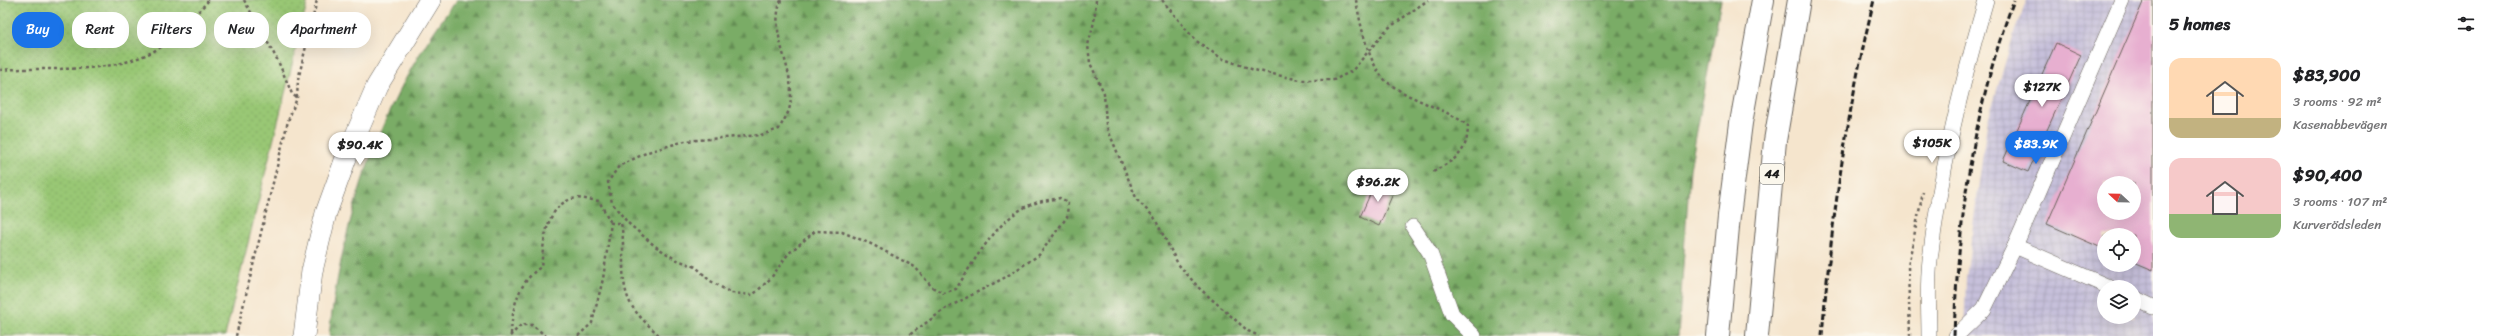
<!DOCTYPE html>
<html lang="en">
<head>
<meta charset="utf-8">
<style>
	body { margin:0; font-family:Sriracha,sans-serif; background:#f6f6f6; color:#202124; height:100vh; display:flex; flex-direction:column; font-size:15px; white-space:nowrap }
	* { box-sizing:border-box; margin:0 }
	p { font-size:13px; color:#757577 }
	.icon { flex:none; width:22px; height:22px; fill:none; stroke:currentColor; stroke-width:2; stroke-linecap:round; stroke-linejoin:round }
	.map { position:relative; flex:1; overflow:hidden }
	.panel { display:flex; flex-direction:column; background:#fff; width:340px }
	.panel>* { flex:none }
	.banner { position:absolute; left:12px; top:12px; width:380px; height:36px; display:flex; gap:8px }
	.needle { width:26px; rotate:292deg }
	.tools { position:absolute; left:2097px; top:176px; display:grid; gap:8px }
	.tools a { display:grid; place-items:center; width:44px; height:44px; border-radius:50%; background:#fff; box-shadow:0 4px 16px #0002; font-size:20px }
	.price { position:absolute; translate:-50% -34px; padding:0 9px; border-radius:14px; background:#fff; color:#222; font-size:13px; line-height:26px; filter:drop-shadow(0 1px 2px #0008) }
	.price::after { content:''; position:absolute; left:50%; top:24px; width:12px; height:9px; margin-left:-6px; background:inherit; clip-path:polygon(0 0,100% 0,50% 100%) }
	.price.active { background:#1a73e8; color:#fff }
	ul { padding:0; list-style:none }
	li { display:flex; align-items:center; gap:12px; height:100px; padding:0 16px }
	li span { display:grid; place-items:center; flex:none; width:112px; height:80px; border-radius:12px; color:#555 }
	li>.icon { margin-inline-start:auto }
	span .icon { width:48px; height:48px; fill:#fffc; stroke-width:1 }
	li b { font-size:17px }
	h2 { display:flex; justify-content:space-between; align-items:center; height:48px; padding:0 16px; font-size:17px }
	.chip { padding:0 14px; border-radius:16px; background:#fff; box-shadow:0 4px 16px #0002; font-size:14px; line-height:36px }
	.chip.active { background:#1a73e8; color:#fff }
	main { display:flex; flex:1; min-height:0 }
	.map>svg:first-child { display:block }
</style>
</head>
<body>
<main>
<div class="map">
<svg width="2153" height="336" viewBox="0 0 2153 336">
	<defs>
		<pattern id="industrial-grid" width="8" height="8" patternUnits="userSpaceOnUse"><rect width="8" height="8" fill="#c6c0da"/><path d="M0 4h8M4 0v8" fill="none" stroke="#aaa4ba"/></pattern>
		<pattern id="grass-dots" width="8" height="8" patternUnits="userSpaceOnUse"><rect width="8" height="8" fill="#99c775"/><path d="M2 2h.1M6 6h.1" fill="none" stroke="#83aa65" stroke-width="1.8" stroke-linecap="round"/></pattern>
		<pattern id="forest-firs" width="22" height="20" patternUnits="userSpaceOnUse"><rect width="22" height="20" fill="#7aac66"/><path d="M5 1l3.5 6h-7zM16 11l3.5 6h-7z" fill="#638b53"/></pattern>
	</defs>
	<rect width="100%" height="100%" fill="#fbf7ec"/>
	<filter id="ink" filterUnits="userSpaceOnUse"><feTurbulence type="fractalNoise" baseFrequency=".025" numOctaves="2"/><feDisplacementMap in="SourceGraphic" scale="8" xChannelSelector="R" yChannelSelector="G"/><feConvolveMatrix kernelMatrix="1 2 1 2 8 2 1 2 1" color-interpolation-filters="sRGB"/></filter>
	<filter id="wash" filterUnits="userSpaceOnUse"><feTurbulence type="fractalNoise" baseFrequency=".012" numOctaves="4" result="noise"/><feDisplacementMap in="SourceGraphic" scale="16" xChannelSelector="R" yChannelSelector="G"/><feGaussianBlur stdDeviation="0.9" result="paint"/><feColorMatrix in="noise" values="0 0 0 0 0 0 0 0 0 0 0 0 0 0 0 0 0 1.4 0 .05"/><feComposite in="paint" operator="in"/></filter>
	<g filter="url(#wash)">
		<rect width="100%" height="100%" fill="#f5e5cd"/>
		<path fill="url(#industrial-grid)" fill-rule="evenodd" d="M2027 0H2153V336H1964L1966 278 1987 123 2014 33ZM2104 183H2134V213H2104ZM2104 235H2134V265H2104ZM2104 287H2134V317H2104Z"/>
		<path fill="url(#grass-dots)" stroke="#5a7248" d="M0 0H308L225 336H0Z"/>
		<path fill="url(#forest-firs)" stroke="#4b6441" d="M457 0H1721L1690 169 1678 336H329C343 215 381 97 457 0Z"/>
		<g id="blocks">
			<g fill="#e7afd0" fill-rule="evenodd">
				<path d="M2144 0H2153V270L2134 262V235H2104V249L2047 224ZM2104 183H2134V213H2104Z"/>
				<path d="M2056 43 2081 55 2028 172 2003 161Z"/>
				<path d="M1376 181 1395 189 1379 226 1360 217Z"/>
			</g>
		</g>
	</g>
	<g filter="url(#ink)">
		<use href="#blocks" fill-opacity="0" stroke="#68625a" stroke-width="1"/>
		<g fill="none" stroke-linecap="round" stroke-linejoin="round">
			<defs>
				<g id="minor">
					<path d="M1413 227 1430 253 1452 314 1474 336"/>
					<path d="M2015 246 2109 287"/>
					<path d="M2134 298 2153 307"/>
					<path d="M1929 336C1929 311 1927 285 1930 260 1940 173 1961 85 1986 0"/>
					<path d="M1956 336 1984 309 2015 246 2122 0"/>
				</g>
				<path id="secondary" d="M304 336 312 271 326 213 346 158 377 86 430 0"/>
				<g id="motorway">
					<path d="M1718 336 1729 216 1741 123 1763 0"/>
					<path d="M1757 336 1775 141 1799 0"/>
				</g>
			</defs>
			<use href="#minor" stroke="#68625a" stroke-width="16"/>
			<use href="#secondary" stroke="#68625a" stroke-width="22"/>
			<use href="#motorway" stroke="#68625a" stroke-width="24"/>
			<g stroke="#68625a" stroke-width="2.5" stroke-dasharray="3 3" stroke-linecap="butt">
				<path d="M244 0 278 61 292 94 297 98"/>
				<path d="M781 0C767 38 799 71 789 110 787 116 782 123 779 129L761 135 685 141 648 152 619 166 608 182 612 203 628 223 655 246 675 259 696 267 709 280 731 293 753 295 771 278 788 254 815 231 842 232 869 243 915 267 932 287 943 293 956 289C973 262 999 217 1030 205 1039 201 1050 200 1060 198L1068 202 1067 217 1039 255 1004 278 945 309 908 336"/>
				<path d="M1096 0 1094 22 1088 45 1090 63 1104 93 1106 125 1137 200 1154 217 1178 264 1199 288 1248 331 1259 336"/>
				<path d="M1162 0 1195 40 1221 58 1254 70 1300 80H1334L1352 71 1387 29 1428 0"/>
				<path d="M1356 0C1360 23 1368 63 1385 80 1396 90 1411 97 1425 103 1440 110 1455 115 1468 126 1467 155 1456 158 1433 172"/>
				<path d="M0 70C53 66 112 77 161 47 179 35 194 16 209 0"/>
				<path d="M511 334C512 308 518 282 541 267 544 244 544 209 571 199 578 197 591 200 599 201L611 223"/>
				<path d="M236 336 288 121 297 98 298 80 317 0"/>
				<path d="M510 336 521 325H532L546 336"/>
				<path d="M578 336 592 323 603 279 611 223H621C626 248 619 274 628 298 633 312 649 326 660 336"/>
				<path d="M1910 336 1908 266 1923 192"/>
			</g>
			<use href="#minor" stroke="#fff" stroke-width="15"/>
			<use href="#secondary" stroke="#fff" stroke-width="21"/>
			<use href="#motorway" stroke="#fff" stroke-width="22"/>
			<g stroke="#1c1c1c" stroke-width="3" stroke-dasharray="6 3" stroke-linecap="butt">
				<path d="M1822 336C1831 223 1847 110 1874 0"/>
				<path d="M1954 336C1958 221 1973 108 2014 0"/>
			</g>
		</g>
	</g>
	<g text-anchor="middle" stroke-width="3" stroke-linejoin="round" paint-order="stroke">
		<rect fill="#fbf7ec" stroke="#5f5e5a" stroke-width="1" x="1760" y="164" width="24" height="20" rx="3"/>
		<g font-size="12" font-weight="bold" fill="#1c1c1c">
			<text x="1772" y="178">44</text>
		</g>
	</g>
</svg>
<div class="tools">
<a><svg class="needle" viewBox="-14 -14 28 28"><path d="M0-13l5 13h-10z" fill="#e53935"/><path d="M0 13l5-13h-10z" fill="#757577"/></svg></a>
<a><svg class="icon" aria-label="locate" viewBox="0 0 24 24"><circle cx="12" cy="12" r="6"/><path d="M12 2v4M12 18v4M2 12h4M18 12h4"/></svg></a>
<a><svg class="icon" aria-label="layers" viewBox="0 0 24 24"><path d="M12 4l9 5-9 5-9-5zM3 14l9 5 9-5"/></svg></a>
</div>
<b class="price" style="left:2042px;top:108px">$127K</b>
<b class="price" style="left:1932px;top:164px">$105K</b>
<b class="price active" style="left:2036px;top:165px">$83.9K</b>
<b class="price" style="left:360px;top:166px">$90.4K</b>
<b class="price" style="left:1378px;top:203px">$96.2K</b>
<div class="banner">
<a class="chip active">Buy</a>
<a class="chip">Rent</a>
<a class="chip">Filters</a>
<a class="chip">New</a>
<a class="chip">Apartment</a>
</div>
</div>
<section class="panel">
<h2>5 homes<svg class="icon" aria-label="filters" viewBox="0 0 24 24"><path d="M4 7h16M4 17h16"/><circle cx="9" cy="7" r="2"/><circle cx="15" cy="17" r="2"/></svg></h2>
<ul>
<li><span style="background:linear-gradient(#ffd9b3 75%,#c2b280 0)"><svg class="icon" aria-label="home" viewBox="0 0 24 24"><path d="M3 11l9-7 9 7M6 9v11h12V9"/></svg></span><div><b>$83,900</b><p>3 rooms · 92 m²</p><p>Kasenabbevägen</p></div></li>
<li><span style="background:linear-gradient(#f6c9c9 70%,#8fb573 0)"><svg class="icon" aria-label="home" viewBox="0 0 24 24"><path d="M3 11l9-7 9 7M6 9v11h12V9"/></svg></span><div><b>$90,400</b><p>3 rooms · 107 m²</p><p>Kurverödsleden</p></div></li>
</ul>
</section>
</main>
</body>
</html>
